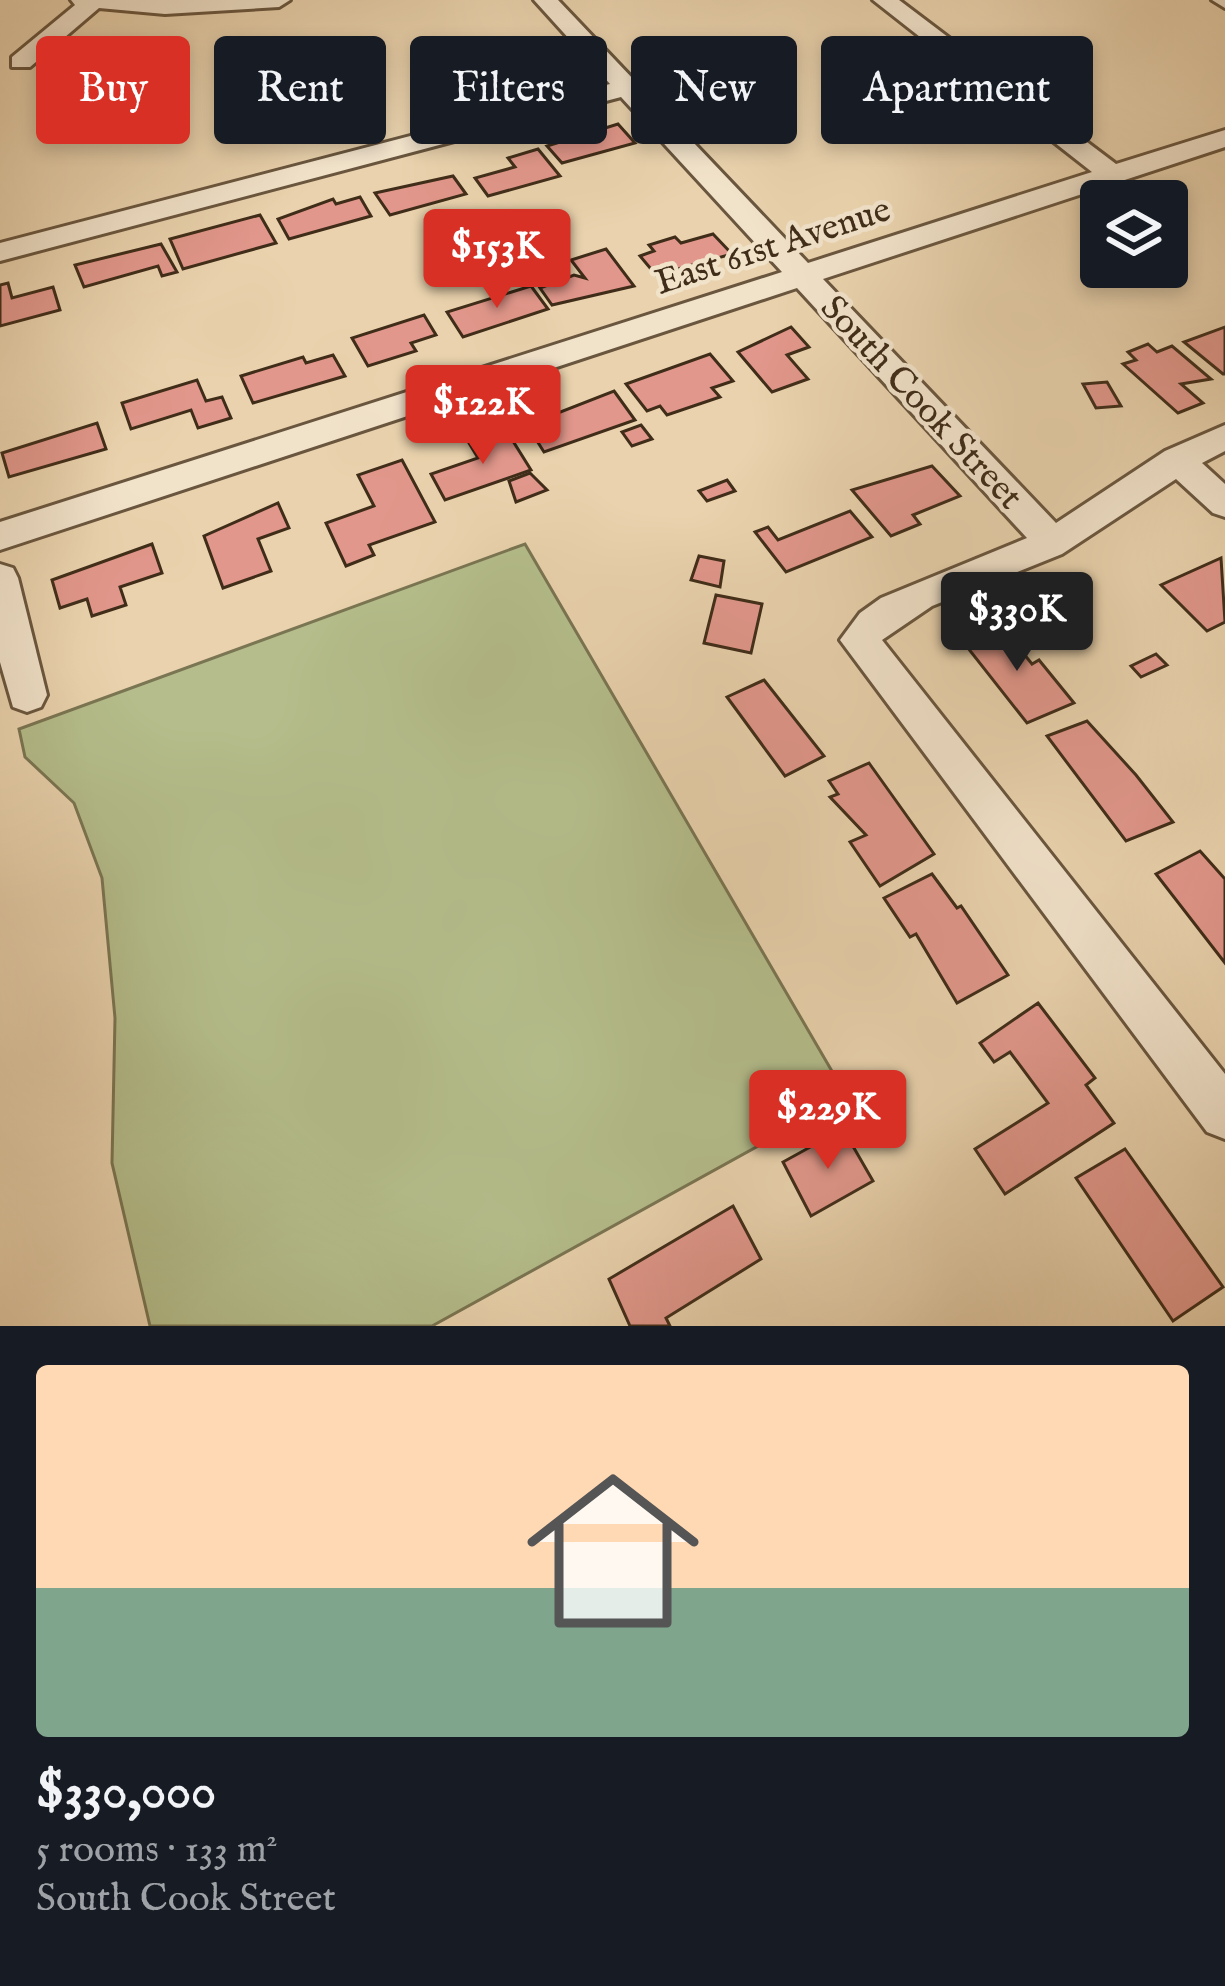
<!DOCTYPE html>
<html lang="en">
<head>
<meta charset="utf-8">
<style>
	body { margin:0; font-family:"IM FELL English",serif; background:#242831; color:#f1f3f6; height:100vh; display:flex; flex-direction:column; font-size:45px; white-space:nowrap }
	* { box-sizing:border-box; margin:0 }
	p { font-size:39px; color:#9ea1a6 }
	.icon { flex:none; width:66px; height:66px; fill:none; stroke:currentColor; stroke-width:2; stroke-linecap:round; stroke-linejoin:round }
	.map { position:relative; height:1326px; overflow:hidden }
	.side { display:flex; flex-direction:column; background:#171b24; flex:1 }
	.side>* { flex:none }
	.hud { position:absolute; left:36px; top:36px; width:1155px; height:108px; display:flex; gap:24px }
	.controls { position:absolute; left:1080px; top:180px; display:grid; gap:24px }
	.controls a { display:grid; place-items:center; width:108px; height:108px; border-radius:12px; background:#171b24; box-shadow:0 6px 18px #0003; font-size:60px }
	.price { position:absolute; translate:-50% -102px; padding:0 27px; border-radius:12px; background:#d93025; color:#fff; font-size:39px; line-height:78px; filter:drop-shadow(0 3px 6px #0008) }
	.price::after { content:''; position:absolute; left:50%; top:72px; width:36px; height:27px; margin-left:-18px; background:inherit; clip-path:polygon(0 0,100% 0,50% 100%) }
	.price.selected { background:#222; color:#fff }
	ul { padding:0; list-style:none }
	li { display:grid; align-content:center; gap:24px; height:636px; padding:0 36px }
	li+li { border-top:3px solid #363941 }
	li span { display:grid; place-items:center; height:372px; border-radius:12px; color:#555 }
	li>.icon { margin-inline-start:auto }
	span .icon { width:216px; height:216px; fill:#fffc; stroke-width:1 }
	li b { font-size:51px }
	.chip { padding:0 42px; border-radius:12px; background:#171b24; box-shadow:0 6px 18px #0003; font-size:42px; line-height:108px }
	.chip.selected { background:#d93025; color:#fff }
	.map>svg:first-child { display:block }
</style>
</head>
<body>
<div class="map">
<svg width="1225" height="1326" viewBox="0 0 1225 1326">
	<rect width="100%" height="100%" fill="#e9d2ad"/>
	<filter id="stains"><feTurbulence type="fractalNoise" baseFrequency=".00167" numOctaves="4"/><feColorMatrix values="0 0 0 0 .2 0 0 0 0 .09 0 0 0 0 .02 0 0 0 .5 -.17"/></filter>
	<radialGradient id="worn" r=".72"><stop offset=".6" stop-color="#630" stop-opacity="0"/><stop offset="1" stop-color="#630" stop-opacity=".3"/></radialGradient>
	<path fill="#b4bd8b" stroke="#7a7552" stroke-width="3" d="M525 544 847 1097 432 1326H150L112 1163 115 1018 102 878 74 803 25 757 19 729Z"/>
	<g fill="#e1978b" stroke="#402d19" stroke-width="3">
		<path d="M618 124 635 143 562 163 547 146Z"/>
		<path d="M538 149 560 176 488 196 475 178 515 167 508 158Z"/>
		<path d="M453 176 466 194 390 215 375 193Z"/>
		<path d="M360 197 371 216 289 239 278 219 333 199 336 204Z"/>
		<path d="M260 215 276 243 183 269 170 239Z"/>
		<path d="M713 234 732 254 656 275 640 256 654 251 649 245 675 237 681 243Z"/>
		<path d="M161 244 177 272 162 276 158 266 84 287 75 265Z"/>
		<path d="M606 249 634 286 552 305 540 288 574 275 585 278 571 260Z"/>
		<path d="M8 283 12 298 53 287 60 310 0 326V285Z"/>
		<path d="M531 286 548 309 463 337 447 312Z"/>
		<path d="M424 315 436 335 411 343 416 351 368 366 352 338Z"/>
		<path d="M791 327 809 347 787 355 808 379 772 392 738 352Z"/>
		<path d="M1225 327V374H1223L1184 342Z"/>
		<path d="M1148 344 1157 352 1172 346 1211 379 1181 384 1203 403 1178 413 1123 364 1136 360 1128 352Z"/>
		<path d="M710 354 733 381 712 388 720 397 667 415 660 406 647 411 626 384Z"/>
		<path d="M333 355 345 376 253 403 241 376 303 357 306 363Z"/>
		<path d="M197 380 206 401 222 397 231 418 198 428 191 410 131 429 122 403Z"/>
		<path d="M1107 382 1121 406 1096 408 1083 384Z"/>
		<path d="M614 391 635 420 544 452 527 425Z"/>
		<path d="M97 423 106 449 9 477 2 453Z"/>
		<path d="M641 425 652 439 632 446 622 432Z"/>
		<path d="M506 430 531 470 445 500 431 474 478 458 469 443Z"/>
		<path d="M402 460 435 522 369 545 374 555 346 566 326 523 374 506 358 475Z"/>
		<path d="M932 466 960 496 913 515 920 524 891 536 852 490Z"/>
		<path d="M530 473 547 490 516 502 509 481Z"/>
		<path d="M727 480 735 491 707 501 699 491Z"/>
		<path d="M278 503 289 528 258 539 271 571 223 588 204 536Z"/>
		<path d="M850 511 872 537 786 572 755 532 768 527 778 540Z"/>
		<path d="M152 544 162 573 120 587 126 605 92 616 87 599 60 608 52 580Z"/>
		<path d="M699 556 724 561 720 587 691 580Z"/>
		<path d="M1221 558 1225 622 1207 631 1161 585Z"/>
		<path d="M716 595 762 604 751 653 704 643Z"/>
		<path d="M999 623 1032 664 1039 660 1074 703 1027 723 960 638Z"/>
		<path d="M1156 654 1167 665 1141 677 1131 666Z"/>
		<path d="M764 680 824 756 785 776 727 697Z"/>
		<path d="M1087 721 1136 775 1173 822 1126 841 1047 736Z"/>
		<path d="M869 763 934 854 880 886 850 842 866 835 830 797 838 794 829 781Z"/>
		<path d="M1200 851 1225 879V963L1156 874Z"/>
		<path d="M932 874 957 908 961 906 1008 975 957 1003 916 934 910 937 884 898Z"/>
		<path d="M1038 1003 1095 1078 1086 1085 1114 1123 1005 1194 975 1149 1048 1103 1010 1052 994 1062 980 1043Z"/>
		<path d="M843 1129 873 1181 811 1216 783 1162Z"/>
		<path d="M1125 1149 1223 1287 1173 1321 1076 1178Z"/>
		<path d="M733 1206 761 1259 666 1318 670 1326H630L609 1279Z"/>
	</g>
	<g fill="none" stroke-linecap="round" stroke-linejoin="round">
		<defs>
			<g id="minor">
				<path d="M71 0H290L279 7 165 14 99 8 30 67H12V57L75 5Z"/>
				<path d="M534 0H558L808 263 1092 172 873 0H899L1116 164 1225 130V147L823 279 1056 523 1165 451 1225 425V451L1202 463 1225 484V517L1213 513 1176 479 1062 554 932 606 882 640 1225 1074V1139L1207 1132 840 640 860 613 881 598 1027 538 797 288 0 550V522L782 272 621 97 0 261V243L610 84Z"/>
				<path d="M1212 0H1225V8Z"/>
				<path d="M0 564 13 568 18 578 47 695 41 707 27 712 13 707 0 662Z"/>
			</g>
		</defs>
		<use href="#minor" stroke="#6a563e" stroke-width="6"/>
		<use href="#minor" fill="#f1e2ca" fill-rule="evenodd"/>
	</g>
	<g text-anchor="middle" stroke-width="9" stroke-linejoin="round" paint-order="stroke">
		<g font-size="36" fill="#402d19" stroke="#f1e2ca">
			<text transform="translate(772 244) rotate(-18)" y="13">East 61st Avenue</text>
			<text transform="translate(923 401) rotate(47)" y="13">South Cook Street</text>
		</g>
	</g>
	<rect width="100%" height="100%" filter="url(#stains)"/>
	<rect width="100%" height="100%" fill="url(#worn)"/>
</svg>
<div class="controls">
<a><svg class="icon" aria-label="layers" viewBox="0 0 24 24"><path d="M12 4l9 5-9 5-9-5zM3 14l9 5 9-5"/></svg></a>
</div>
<b class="price" style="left:497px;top:311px">$153K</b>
<b class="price" style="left:483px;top:467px">$122K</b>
<b class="price selected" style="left:1017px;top:674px">$330K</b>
<b class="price" style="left:828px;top:1172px">$229K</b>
<div class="hud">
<a class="chip selected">Buy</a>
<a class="chip">Rent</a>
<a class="chip">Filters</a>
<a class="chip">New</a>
<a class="chip">Apartment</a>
</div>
</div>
<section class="side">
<ul>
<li><span style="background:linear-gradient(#ffd9b3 60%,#7fa58c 0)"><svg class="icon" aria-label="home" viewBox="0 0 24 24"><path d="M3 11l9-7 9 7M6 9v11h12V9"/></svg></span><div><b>$330,000</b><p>5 rooms · 133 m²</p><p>South Cook Street</p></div></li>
</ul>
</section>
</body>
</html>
